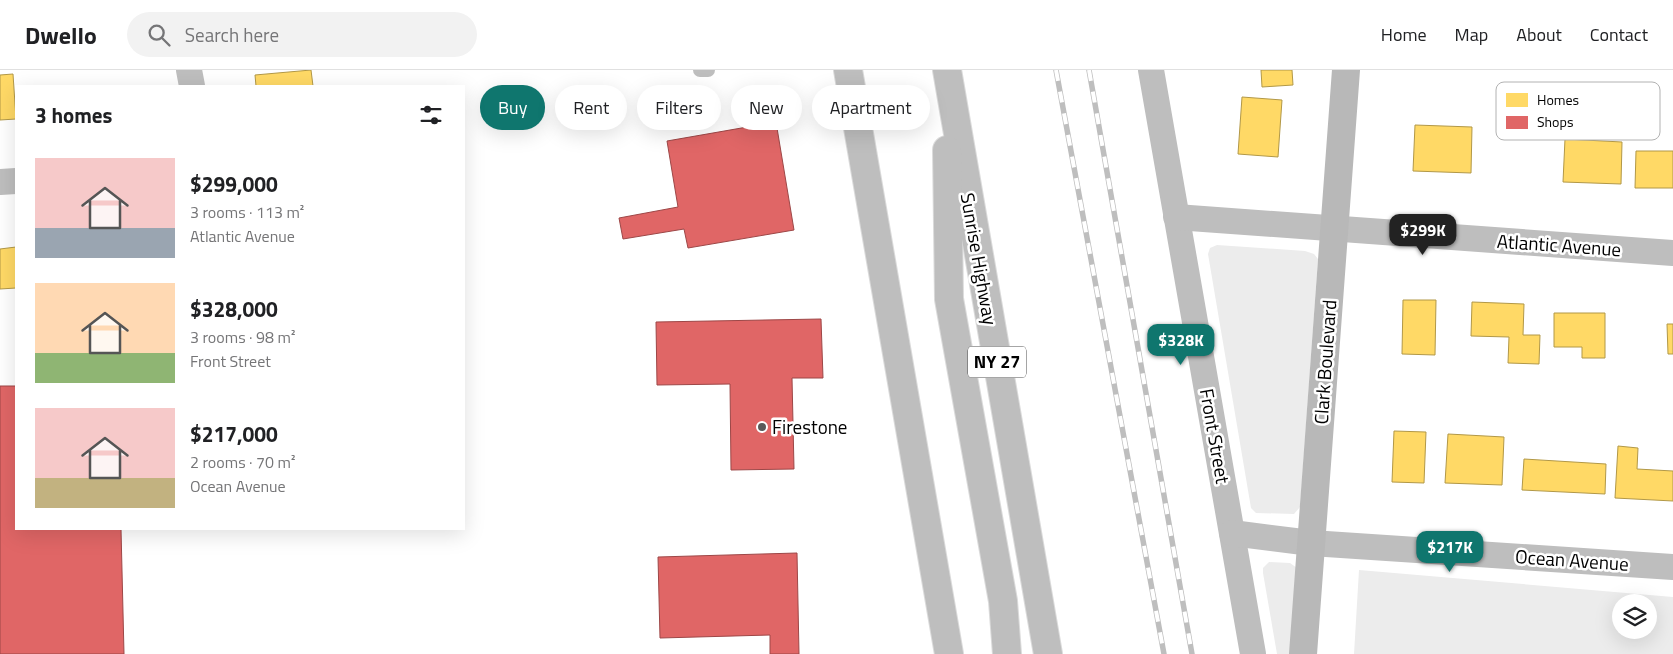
<!DOCTYPE html>
<html lang="en">
<head>
<meta charset="utf-8">
<style>
	body { margin:0; font-family:"Titillium Web",sans-serif; background:#f2f2f2; color:#202124; height:100vh; display:flex; flex-direction:column; font-size:19px; white-space:nowrap }
	* { box-sizing:border-box; margin:0 }
	p { font-size:16px; color:#757577 }
	.icon { flex:none; width:28px; height:28px; fill:none; stroke:currentColor; stroke-width:2; stroke-linecap:round; stroke-linejoin:round }
	.map { position:relative; flex:1; overflow:hidden }
	.side { position:absolute; left:15px; top:15px; width:450px; height:445px; display:flex; flex-direction:column; background:#fff; border-radius:0px; box-shadow:0 5px 20px #0002 }
	.side>* { flex:none }
	.guide { position:absolute; left:480px; top:15px; width:475px; height:45px; display:flex; gap:10px }
	.tools { position:absolute; left:1612px; top:524px; display:grid; gap:10px }
	.tools a { display:grid; place-items:center; width:45px; height:45px; border-radius:50%; background:#fff; box-shadow:0 5px 20px #0002; font-size:25px }
	.price { position:absolute; translate:-50% -42px; padding:0 11px; border-radius:10px; background:#0f766e; color:#fff; font-size:16px; line-height:32px; filter:drop-shadow(0 1px 2px #0008) }
	.price::after { content:''; position:absolute; left:50%; top:30px; width:15px; height:11px; margin-left:-8px; background:inherit; clip-path:polygon(0 0,100% 0,50% 100%) }
	.price.active { background:#222; color:#fff }
	ul { padding:0; list-style:none }
	li { display:flex; align-items:center; gap:15px; height:125px; padding:0 20px }
	li span { display:grid; place-items:center; flex:none; width:140px; height:100px; border-radius:0px; color:#555 }
	li>.icon { margin-inline-start:auto }
	span .icon { width:60px; height:60px; fill:#fffc; stroke-width:1 }
	li b { font-size:21px }
	h2 { display:flex; justify-content:space-between; align-items:center; height:60px; padding:0 20px; font-size:21px }
	.pill { padding:0 18px; border-radius:22px; background:#fff; box-shadow:0 5px 20px #0002; font-size:18px; line-height:45px }
	.pill.active { background:#0f766e; color:#fff }
	header { display:flex; align-items:center; gap:30px; box-sizing:border-box; height:70px; padding:0 25px; background:#fff; border-bottom:1px solid #e0e0e0 }
	header strong { font-size:24px }
	nav { display:flex; gap:28px; margin-inline-start:auto; font-size:18px }
	.search { width:350px; height:45px; background:#f2f2f2; display:flex; align-items:center; gap:12px; box-sizing:border-box; padding:0 18px; border-radius:28px; color:#757577; font-size:19px }
	.map>svg:first-child { display:block }
</style>
</head>
<body>
<header>
<strong>Dwello</strong>
<div class="search"><svg class="icon" aria-label="search" viewBox="0 0 24 24"><circle cx="10" cy="10" r="6"/><path d="M15 15l6 6"/></svg>Search here</div>
<nav><a>Home</a><a>Map</a><a>About</a><a>Contact</a></nav>
</header>
<div class="map">
<svg width="1673" height="584" viewBox="0 0 1673 584">
	<rect width="100%" height="100%" fill="#fff"/>
	<g fill="#ececec" fill-rule="evenodd">
		<path d="M1217 175 1305 181 1314 184 1318 189 1300 437 1294 444 1256 443 1251 438 1208 184 1210 178Z"/>
		<path d="M1269 492 1290 493 1297 498 1292 584H1277L1263 503V498Z"/>
		<path d="M1359 500 1673 527V584H1354ZM1649 532V560H1621V532Z"/>
	</g>
	<g fill="#ffd966" stroke="#b29847">
		<path d="M311 0 313 16H256L255 5Z"/>
		<path d="M1261 0H1292L1293 15 1262 17Z"/>
		<path d="M13 4 16 49 0 50V5Z"/>
		<path d="M1242 27 1282 30 1278 87 1238 84Z"/>
		<path d="M1415 55 1472 57 1471 103 1413 101Z"/>
		<path d="M1565 69 1622 72 1621 114 1563 112Z"/>
		<path d="M1636 81H1673V118H1635Z"/>
		<path d="M16 177V218L0 219V179Z"/>
		<path d="M1403 230H1436L1435 285 1402 284Z"/>
		<path d="M1472 232 1524 234 1523 265H1540L1539 294 1508 293 1509 267 1471 266Z"/>
		<path d="M1554 243H1605V288H1582V277H1554Z"/>
		<path d="M1667 254H1673V284H1668Z"/>
		<path d="M1394 361 1426 362 1424 413 1392 412Z"/>
		<path d="M1448 364 1504 367 1502 415 1445 413Z"/>
		<path d="M1618 376 1638 378 1637 399 1673 401V431L1615 428Z"/>
		<path d="M1524 389 1606 394 1605 424 1522 420Z"/>
	</g>
	<g fill="#e06666" stroke="#9d4747">
		<path d="M776 52 794 160 688 178 684 159 623 169 619 148 678 137 667 71Z"/>
		<path d="M821 249 823 308H792L794 399 731 400 730 314 657 315 656 252Z"/>
		<path d="M0 316H16V459H121L124 584H0Z"/>
		<path d="M797 483 799 584H770V565L660 568 658 487Z"/>
	</g>
	<g fill="none" stroke-linecap="round" stroke-linejoin="round">
		<defs>
			<g id="highway">
				<path d="M848 0 949 584"/>
				<path d="M947 0 1048 584"/>
				<path d="M947 80 949 229 1003 531 1007 584"/>
			</g>
		</defs>
		<use href="#highway" stroke="#dbdbdb" stroke-width="30"/>
		<path stroke="#bebebe" stroke-width="14" d="M700 0H708"/>
		<g stroke="#bebebe" stroke-width="26">
			<path d="M189 0 192 16"/>
			<path d="M1151 0 1253 584"/>
			<path d="M0 112 16 111"/>
			<path d="M1176 147 1673 183"/>
			<path d="M1232 463 1311 473 1673 497"/>
		</g>
		<path stroke="#b8b8b8" stroke-width="28" d="M1303 584 1346 0"/>
		<use href="#highway" stroke="#bebebe" stroke-width="28"/>
		<defs>
			<g id="rail">
				<path d="M1056 0 1164 584"/>
				<path d="M1089 0 1192 584"/>
			</g>
		</defs>
		<use href="#rail" stroke="#bebebe" stroke-width="5.5"/>
		<use href="#rail" stroke="#fff" stroke-width="4" stroke-dasharray="11" stroke-linecap="butt"/>
	</g>
	<circle fill="#595959" stroke="#fff" stroke-width="2" cx="762" cy="357" r="5"/>
	<g text-anchor="middle" stroke-width="5" stroke-linejoin="round" paint-order="stroke">
		<rect fill="#fff" stroke="#4c4c4c" stroke-width="1" x="968" y="276.5" width="58" height="31" rx="4"/>
		<g font-size="18" font-weight="bold" fill="#000">
			<text x="997" y="298">NY 27</text>
		</g>
		<g font-size="19" fill="#000" stroke="#fff">
			<text transform="translate(1559 175) rotate(4)" y="7">Atlantic Avenue</text>
			<text transform="translate(979 189) rotate(80)" y="7">Sunrise Highway</text>
			<text transform="translate(1325 292) rotate(-86)" y="7">Clark Boulevard</text>
			<text transform="translate(1215 366) rotate(80)" y="7">Front Street</text>
			<text transform="translate(1572 490) rotate(4)" y="7">Ocean Avenue</text>
		</g>
		<g font-size="19" fill="#000" stroke="#fff" text-anchor="start">
			<text x="772" y="364">Firestone</text>
		</g>
	</g>
	<rect x="1496" y="12" width="164" height="58" rx="8" fill="#fff" stroke="#b2b2b2" stroke-width="1"/>
	<rect x="1506" y="23" width="22" height="14" fill="#ffd966"/>
	<rect x="1506" y="46" width="22" height="13" fill="#e06666"/>
	<g font-size="14" fill="#000">
		<text x="1537" y="35">Homes</text>
		<text x="1537" y="57">Shops</text>
	</g>
</svg>
<div class="tools">
<a><svg class="icon" aria-label="layers" viewBox="0 0 24 24"><path d="M12 4l9 5-9 5-9-5zM3 14l9 5 9-5"/></svg></a>
</div>
<b class="price active" style="left:1423px;top:186px">$299K</b>
<b class="price" style="left:1181px;top:296px">$328K</b>
<b class="price" style="left:1450px;top:503px">$217K</b>
<div class="guide">
<a class="pill active">Buy</a>
<a class="pill">Rent</a>
<a class="pill">Filters</a>
<a class="pill">New</a>
<a class="pill">Apartment</a>
</div>
<section class="side">
<h2>3 homes<svg class="icon" aria-label="filters" viewBox="0 0 24 24"><path d="M4 7h16M4 17h16"/><circle cx="9" cy="7" r="2"/><circle cx="15" cy="17" r="2"/></svg></h2>
<ul>
<li><span style="background:linear-gradient(#f6c9c9 70%,#9aa5b1 0)"><svg class="icon" aria-label="home" viewBox="0 0 24 24"><path d="M3 11l9-7 9 7M6 9v11h12V9"/></svg></span><div><b>$299,000</b><p>3 rooms · 113 m²</p><p>Atlantic Avenue</p></div></li>
<li><span style="background:linear-gradient(#ffd9b3 70%,#8fb573 0)"><svg class="icon" aria-label="home" viewBox="0 0 24 24"><path d="M3 11l9-7 9 7M6 9v11h12V9"/></svg></span><div><b>$328,000</b><p>3 rooms · 98 m²</p><p>Front Street</p></div></li>
<li><span style="background:linear-gradient(#f6c9c9 70%,#c2b280 0)"><svg class="icon" aria-label="home" viewBox="0 0 24 24"><path d="M3 11l9-7 9 7M6 9v11h12V9"/></svg></span><div><b>$217,000</b><p>2 rooms · 70 m²</p><p>Ocean Avenue</p></div></li>
</ul>
</section>
</div>
</body>
</html>
